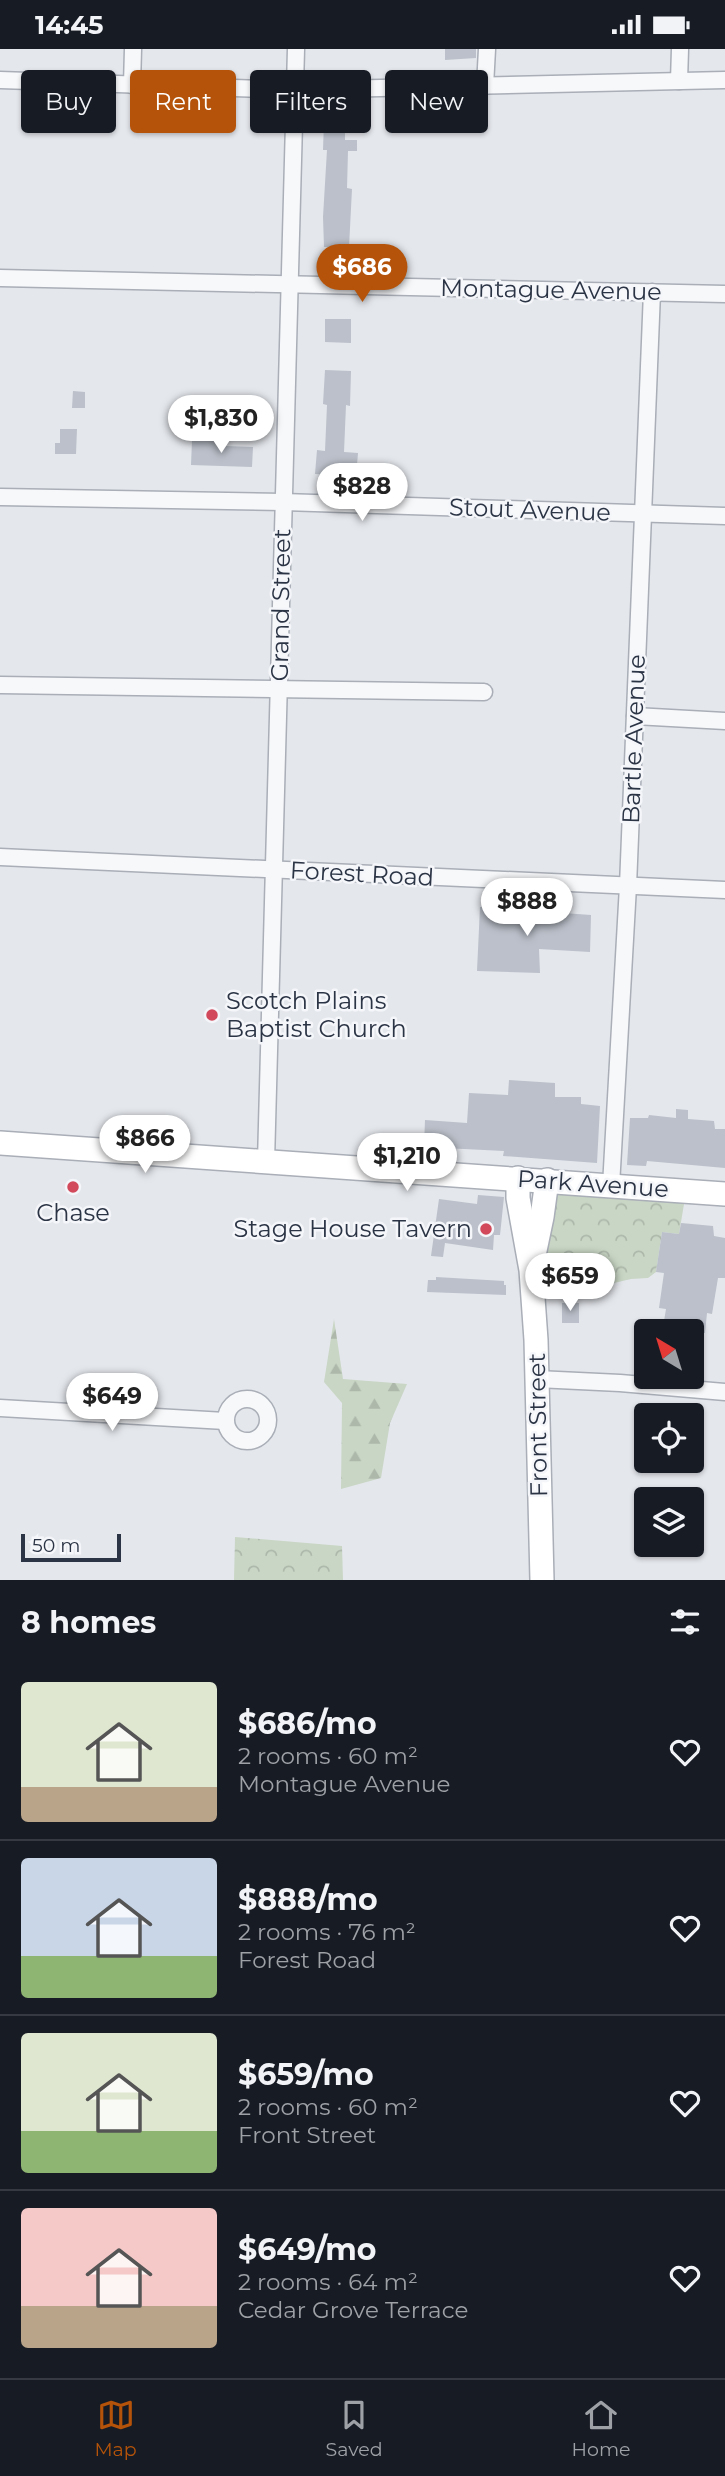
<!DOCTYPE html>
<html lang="en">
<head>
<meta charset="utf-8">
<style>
	body { margin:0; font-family:Montserrat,sans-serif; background:#242831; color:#f1f3f6; height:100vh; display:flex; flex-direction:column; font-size:26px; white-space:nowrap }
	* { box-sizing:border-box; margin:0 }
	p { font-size:23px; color:#9ea1a6 }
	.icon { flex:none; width:38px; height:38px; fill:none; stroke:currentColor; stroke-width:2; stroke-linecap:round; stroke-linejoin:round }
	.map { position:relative; height:1531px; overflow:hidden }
	.details { display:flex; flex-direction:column; background:#171b24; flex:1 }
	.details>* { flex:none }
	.top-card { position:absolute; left:21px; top:21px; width:684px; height:63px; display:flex; gap:14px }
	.needle { width:46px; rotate:322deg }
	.buttons { position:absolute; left:634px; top:1270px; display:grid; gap:14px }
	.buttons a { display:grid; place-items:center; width:70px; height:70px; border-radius:7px; background:#171b24; box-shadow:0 2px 5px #0004; font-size:35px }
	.scale { position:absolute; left:21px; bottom:18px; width:100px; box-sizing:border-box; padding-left:7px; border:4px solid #2b3445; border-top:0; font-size:19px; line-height:24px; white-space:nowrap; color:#2b3445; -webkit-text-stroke:5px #f4f6f9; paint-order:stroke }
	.price { position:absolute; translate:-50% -60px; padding:0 16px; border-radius:24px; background:#fff; color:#222; font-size:23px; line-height:46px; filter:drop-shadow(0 2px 4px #0008) }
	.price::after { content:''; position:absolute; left:50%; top:42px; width:21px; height:16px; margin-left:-10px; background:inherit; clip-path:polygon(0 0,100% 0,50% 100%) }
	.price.active { background:#b45309; color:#fff }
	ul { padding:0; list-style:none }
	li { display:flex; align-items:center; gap:21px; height:175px; padding:0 21px }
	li+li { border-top:2px solid #363941 }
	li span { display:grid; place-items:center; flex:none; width:196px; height:140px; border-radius:7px; color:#555 }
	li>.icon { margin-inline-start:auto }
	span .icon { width:84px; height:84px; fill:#fffc; stroke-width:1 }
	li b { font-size:30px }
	h2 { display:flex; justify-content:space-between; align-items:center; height:84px; padding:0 21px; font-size:30px }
	.chip { padding:0 24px; border-radius:7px; background:#171b24; box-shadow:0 2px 5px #0004; font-size:24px; line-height:63px }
	.chip.active { background:#b45309; color:#fff }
	.status { display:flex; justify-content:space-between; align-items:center; height:49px; padding:0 35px; background:#171b24; direction:ltr }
	.status svg { height:19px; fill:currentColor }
	.tab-bar { display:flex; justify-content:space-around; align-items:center; height:98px; border-top:2px solid #363941; background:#171b24; font-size:19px; color:#9ea1a6 }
	.tab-bar a { display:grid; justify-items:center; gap:4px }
	.tab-bar .active { color:#b45309 }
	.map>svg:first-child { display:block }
</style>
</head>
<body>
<div class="status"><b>14:45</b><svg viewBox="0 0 49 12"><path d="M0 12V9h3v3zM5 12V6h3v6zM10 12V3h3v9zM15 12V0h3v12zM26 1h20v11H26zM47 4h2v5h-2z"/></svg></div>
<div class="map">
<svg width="725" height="1531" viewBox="0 0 725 1531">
	<defs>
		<pattern id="forest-firs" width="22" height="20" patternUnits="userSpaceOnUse" patternTransform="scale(1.75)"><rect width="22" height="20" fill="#c9d6c5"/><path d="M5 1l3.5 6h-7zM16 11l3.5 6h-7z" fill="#adb8ab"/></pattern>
		<pattern id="park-crowns" width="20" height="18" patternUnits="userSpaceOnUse" patternTransform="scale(1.75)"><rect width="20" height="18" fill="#c9d6c5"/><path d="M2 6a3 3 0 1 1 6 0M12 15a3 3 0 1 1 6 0" fill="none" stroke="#adb8ab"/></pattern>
	</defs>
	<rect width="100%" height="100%" fill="#e4e7ec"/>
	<path fill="url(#forest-firs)" d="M334 1270 343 1330 407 1335 390 1374 381 1429 341 1440 342 1354 324 1333Z"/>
	<g fill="url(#park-crowns)">
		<path d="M557 1144 659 1151 684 1155 679 1185 662 1183 656 1223 648 1229 631 1230 588 1240H545L550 1152Z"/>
		<path d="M235 1488 342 1497 343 1531H234Z"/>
	</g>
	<g fill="#bbc0ca">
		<path d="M445 0H476V9L445 11Z"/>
		<path d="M324 72 345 73V91H357V102H348L347 139 352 140 349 198H324L323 168 327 101H323Z"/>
		<path d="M325 270H351V294L325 293Z"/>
		<path d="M325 321 351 322 350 357 346 356 344 403 358 404 356 427 315 425 317 401 325 402 327 356 323 355Z"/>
		<path d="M73 342 85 343V359H72Z"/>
		<path d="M60 380H77L76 405H55V394H60Z"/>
		<path d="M192 392H225V397L253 398 252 418 191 416Z"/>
		<path d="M480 858 591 866 590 903 539 900 540 924 477 922Z"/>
		<path d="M509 1031 555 1034V1048H581V1055L600 1057 597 1114 503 1107 504 1102 424 1098 425 1071 467 1074 469 1044 508 1046Z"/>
		<path d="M676 1060 688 1061V1070L714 1072 715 1080H725V1119L647 1112 646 1117 627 1116 630 1069H648L649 1066 676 1069Z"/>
		<path d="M478 1146 504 1148 500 1186H494L493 1201 445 1194 443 1208 431 1207 439 1150 477 1155Z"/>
		<path d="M681 1174 713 1177 714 1187 725 1189V1229H718L712 1265 707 1264 705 1284 663 1278 666 1260 659 1259 664 1224 656 1223 662 1183 679 1185Z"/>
		<path d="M436 1228 504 1232V1236H506V1246L427 1243 428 1231H436Z"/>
		<rect x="562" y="1254" width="17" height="20"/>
	</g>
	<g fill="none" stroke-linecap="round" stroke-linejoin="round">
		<defs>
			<g id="street">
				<path d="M0 31 294 41 725 31"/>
				<path d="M679 32 680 0"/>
				<path d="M132 36 133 0"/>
				<path d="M485 37 487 0"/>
				<path d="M0 229 725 245"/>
				<path d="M0 448 283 453 725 467"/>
				<path d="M0 636 484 643"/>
				<path d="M635 667 725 672"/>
				<path d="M0 808 725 841"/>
				<path d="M266 1113 296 0"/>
				<path d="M611 1137 628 837 652 243"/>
				<path d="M537 1330 620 1334 725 1343"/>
				<circle cx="247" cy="1371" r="21"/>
				<path d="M0 1359 225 1372"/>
			</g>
			<g id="secondary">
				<path d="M0 1094 725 1145"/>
				<path d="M518 1129V1149L531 1221 536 1291 542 1531"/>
				<path d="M533 1211 542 1168 547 1131"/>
			</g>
		</defs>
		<use href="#street" stroke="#a9aeb7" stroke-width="19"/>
		<use href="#secondary" stroke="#a9aeb7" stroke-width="26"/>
		<use href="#street" stroke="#f7f8fa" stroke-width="16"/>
		<use href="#secondary" stroke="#fff" stroke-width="23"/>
	</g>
	<g fill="#d1495b" stroke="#f4f6f9" stroke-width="2.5">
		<circle cx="212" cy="966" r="7"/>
		<circle cx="73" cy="1138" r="7"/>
		<circle cx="486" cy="1180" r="7"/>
	</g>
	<g text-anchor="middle" stroke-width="5" stroke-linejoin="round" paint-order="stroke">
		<g font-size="24" fill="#2b3445" stroke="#f4f6f9">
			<text transform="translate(551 241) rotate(1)" y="8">Montague Avenue</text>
			<text transform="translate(530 461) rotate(2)" y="8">Stout Avenue</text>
			<text transform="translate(281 556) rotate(-89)" y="8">Grand Street</text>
			<text transform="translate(634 690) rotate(-88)" y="8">Bartle Avenue</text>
			<text transform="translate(362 825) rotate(3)" y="8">Forest Road</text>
			<text transform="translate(593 1135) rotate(4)" y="8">Park Avenue</text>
			<text transform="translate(538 1376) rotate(-91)" y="8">Front Street</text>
		</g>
		<g font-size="24" fill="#2b3445" stroke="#f4f6f9" text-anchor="start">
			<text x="226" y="960">Scotch Plains<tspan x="226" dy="28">Baptist Church</tspan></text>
			<text x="73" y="1172" text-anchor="middle">Chase</text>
			<text x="472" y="1188" text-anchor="end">Stage House Tavern</text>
		</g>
	</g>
</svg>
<div class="buttons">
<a><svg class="needle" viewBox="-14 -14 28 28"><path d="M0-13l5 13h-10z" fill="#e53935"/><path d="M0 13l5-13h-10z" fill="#9ea1a6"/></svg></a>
<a><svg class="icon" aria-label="locate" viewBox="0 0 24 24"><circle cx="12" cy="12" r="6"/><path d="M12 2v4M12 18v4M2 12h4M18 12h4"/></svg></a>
<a><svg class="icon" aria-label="layers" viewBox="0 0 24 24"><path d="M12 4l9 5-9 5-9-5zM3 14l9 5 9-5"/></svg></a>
</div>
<div class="scale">50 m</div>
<b class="price active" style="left:362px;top:255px">$686</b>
<b class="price" style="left:221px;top:406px">$1,830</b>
<b class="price" style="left:362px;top:474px">$828</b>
<b class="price" style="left:527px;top:889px">$888</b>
<b class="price" style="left:145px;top:1126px">$866</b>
<b class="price" style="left:407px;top:1144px">$1,210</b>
<b class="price" style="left:570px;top:1264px">$659</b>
<b class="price" style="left:112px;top:1384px">$649</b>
<div class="top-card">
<a class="chip">Buy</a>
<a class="chip active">Rent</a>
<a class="chip">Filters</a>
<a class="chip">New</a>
</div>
</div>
<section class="details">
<h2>8 homes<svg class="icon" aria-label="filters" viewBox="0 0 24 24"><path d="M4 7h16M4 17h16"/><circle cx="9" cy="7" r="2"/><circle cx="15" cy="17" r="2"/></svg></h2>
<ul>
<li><span style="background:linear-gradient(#dfe7d0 75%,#b9a48a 0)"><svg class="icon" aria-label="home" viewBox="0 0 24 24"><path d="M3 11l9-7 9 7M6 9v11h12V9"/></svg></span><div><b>$686/mo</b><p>2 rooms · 60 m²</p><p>Montague Avenue</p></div><svg class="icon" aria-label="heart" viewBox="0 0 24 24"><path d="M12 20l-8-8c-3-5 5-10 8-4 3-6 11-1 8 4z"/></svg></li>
<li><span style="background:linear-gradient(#c9d6e8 70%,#8fb573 0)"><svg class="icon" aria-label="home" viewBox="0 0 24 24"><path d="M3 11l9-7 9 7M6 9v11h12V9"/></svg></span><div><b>$888/mo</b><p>2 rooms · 76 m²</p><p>Forest Road</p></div><svg class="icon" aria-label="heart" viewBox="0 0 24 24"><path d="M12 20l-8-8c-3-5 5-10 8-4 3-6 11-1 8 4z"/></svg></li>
<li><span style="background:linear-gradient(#dfe7d0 70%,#8fb573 0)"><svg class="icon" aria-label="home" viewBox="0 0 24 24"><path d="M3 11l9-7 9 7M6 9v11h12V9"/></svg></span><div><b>$659/mo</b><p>2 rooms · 60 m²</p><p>Front Street</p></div><svg class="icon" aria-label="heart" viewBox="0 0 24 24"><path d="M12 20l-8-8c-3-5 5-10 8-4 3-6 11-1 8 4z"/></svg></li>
<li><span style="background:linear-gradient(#f6c9c9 70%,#b9a48a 0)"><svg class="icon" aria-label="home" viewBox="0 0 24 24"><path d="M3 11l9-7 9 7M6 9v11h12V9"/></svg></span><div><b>$649/mo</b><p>2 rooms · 64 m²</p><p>Cedar Grove Terrace</p></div><svg class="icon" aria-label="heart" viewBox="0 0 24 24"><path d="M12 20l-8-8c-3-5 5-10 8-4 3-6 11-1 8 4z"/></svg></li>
</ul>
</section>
<nav class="tab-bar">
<a class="active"><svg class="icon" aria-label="map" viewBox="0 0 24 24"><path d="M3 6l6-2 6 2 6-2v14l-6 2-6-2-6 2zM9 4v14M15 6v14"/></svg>Map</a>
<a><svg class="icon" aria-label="saved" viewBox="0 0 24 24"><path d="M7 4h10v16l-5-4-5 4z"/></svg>Saved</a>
<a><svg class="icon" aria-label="home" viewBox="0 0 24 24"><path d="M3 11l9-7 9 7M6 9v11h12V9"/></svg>Home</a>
</nav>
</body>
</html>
